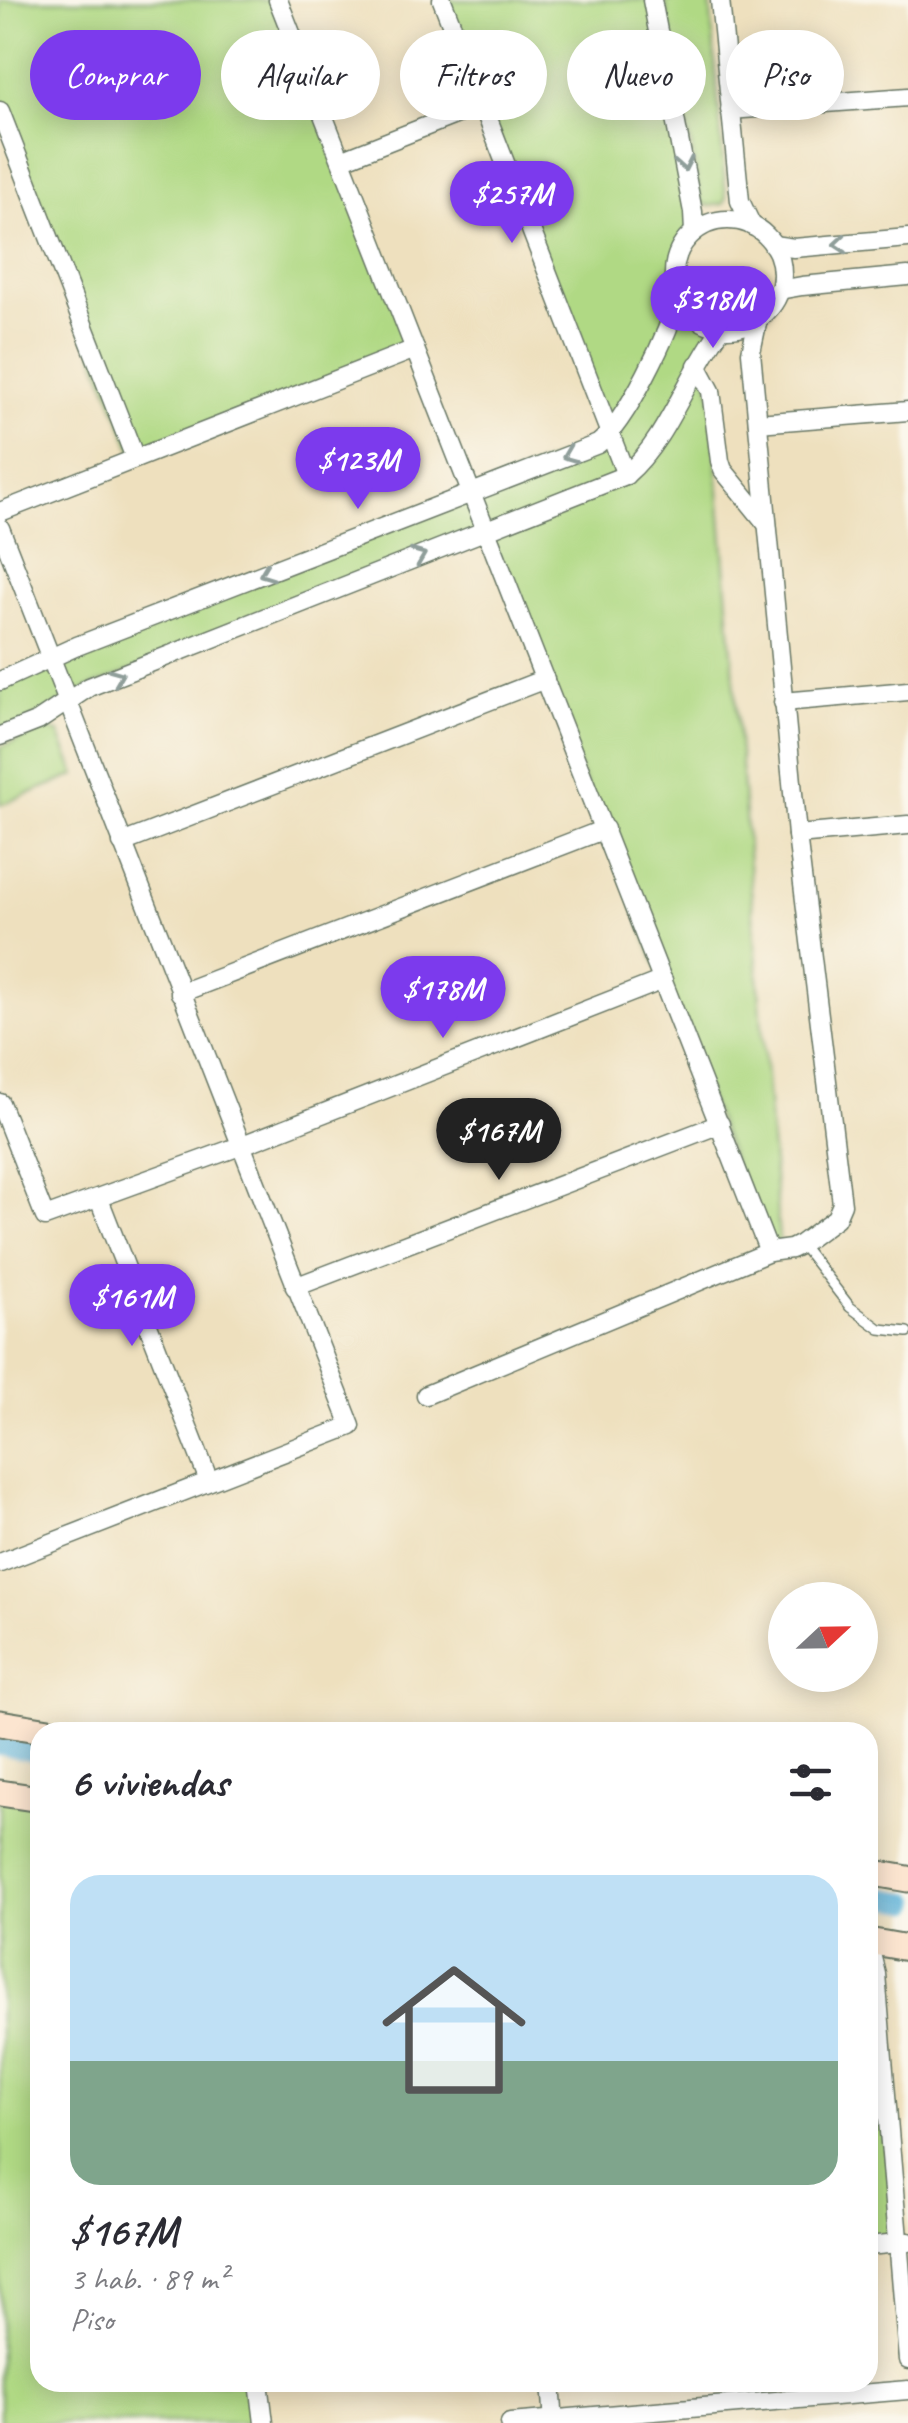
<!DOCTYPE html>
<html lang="es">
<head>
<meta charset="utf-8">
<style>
	body { margin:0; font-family:Caveat,sans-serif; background:#f2f2f3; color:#2b2b33; height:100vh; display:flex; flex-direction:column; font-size:38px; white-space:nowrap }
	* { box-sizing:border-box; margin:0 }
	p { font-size:32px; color:#7c7c81 }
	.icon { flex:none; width:55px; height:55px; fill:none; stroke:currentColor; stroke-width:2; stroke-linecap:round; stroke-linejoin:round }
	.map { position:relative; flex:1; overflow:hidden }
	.details { position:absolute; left:30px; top:1722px; width:848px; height:670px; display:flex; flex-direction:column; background:#fff; border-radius:30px; box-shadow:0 5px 25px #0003 }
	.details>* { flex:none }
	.hud { position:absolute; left:30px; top:30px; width:850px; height:90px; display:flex; gap:20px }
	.needle { width:65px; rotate:68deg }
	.fabs { position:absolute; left:768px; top:1582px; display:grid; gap:20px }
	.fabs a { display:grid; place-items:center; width:110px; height:110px; border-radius:50%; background:#fff; box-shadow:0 5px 25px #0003; font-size:50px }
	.price { position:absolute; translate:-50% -85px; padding:0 22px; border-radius:35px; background:#7c3aed; color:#fff; font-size:32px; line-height:65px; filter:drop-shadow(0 2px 5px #0008) }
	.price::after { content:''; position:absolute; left:50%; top:60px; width:30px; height:22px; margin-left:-15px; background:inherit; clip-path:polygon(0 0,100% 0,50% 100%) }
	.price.active { background:#222; color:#fff }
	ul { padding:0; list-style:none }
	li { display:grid; align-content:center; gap:20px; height:530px; padding:0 40px }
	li+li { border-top:2px solid #e1e1e2 }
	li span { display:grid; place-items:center; height:310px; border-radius:30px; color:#555 }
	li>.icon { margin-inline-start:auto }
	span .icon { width:180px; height:180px; fill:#fffc; stroke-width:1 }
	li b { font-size:42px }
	h2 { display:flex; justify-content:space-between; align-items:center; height:120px; padding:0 40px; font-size:42px }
	.chip { padding:0 35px; border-radius:45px; background:#fff; box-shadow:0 5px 25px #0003; font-size:35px; line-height:90px }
	.chip.active { background:#7c3aed; color:#fff }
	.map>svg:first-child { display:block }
</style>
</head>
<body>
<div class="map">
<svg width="908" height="2423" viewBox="0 0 908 2423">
	<rect width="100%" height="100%" fill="#fbf7ec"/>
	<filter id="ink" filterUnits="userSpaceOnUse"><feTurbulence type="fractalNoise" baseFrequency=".01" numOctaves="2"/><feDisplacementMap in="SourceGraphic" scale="20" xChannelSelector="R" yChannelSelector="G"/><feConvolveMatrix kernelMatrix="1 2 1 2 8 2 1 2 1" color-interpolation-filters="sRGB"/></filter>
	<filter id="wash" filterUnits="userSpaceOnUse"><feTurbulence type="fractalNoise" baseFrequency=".0048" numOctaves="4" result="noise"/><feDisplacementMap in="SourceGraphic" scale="40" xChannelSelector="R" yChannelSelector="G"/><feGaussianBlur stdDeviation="2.25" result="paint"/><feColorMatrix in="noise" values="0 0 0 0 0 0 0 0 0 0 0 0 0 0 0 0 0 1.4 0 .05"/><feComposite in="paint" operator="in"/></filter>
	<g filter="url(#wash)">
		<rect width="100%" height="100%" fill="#eee0be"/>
		<g fill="#b0d984" stroke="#688b5c" stroke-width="2.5">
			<path d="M0 0H278L415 349 135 458 0 111Z"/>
			<path d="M441 0H650L694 232 676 261 678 295 722 328 702 358 711 391 780 1251 769 1252 486 530 90 687 0 736V679L606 438Z"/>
			<path d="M665 0H710L726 199 723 204 709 206 701 203Z"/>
			<path d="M47 729 59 733 76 775 0 805V747Z"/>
			<path d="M0 1795 40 1802V2382L258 2383 262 2423H0Z"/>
			<path d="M868 1941 898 2243 868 2246Z"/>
		</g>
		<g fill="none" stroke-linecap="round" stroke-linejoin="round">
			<g stroke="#5eb3da" stroke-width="20">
				<path d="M0 1746 40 1753"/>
				<path d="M868 1895 908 1902"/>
			</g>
		</g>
	</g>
	<g filter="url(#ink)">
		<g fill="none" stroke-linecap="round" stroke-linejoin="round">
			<defs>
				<path id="lane" d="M801 1244 850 1307 880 1329 908 1332"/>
				<g id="street">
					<path d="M278 0 769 1252 791 1249 801 1244 836 1218 842 1204 797 835 751 352 758 319"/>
					<path d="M442 0 626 475"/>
					<path d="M652 0 693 212 694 232"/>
					<path d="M720 0 740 201 752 226"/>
					<path d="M730 110 908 97"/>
					<path d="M0 111 135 458"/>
					<path d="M341 160 483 104"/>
					<circle cx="728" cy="274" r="54"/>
					<path d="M773 245 794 248 908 238"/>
					<path d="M779 290 802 286 908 276"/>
					<path d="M697 365 711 391 720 461 723 470 767 524"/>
					<path d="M758 423 908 411"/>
					<path d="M0 512 415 349"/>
					<path d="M0 528 351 1426 0 1563"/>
					<path d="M0 681 77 646 598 444C626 422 671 331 678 296"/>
					<path d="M783 702 908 691"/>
					<path d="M0 736 38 721 89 687 626 475C669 438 687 374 722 328"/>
					<path d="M797 835 908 825"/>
					<path d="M122 843 545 679"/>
					<path d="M180 993 605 829"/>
					<path d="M0 1103 45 1217 240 1146 663 980"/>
					<path d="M99 1199 209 1481"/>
					<path d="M295 1287 720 1124"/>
					<path d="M426 1395 769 1252"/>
					<path d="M868 1941 876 1974 908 2360"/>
					<path d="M868 2246 908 2242"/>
					<path d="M259 2382 264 2423"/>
					<path d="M551 2382 554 2423"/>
					<path d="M510 2423 908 2390"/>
				</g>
				<g id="secondary">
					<path d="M0 1723 55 1732"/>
					<path d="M0 1793 40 1799"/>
					<path d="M868 1872 908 1879"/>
					<path d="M868 1941 908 1948"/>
				</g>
			</defs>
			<use href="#lane" stroke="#677664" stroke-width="12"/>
			<use href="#street" stroke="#677664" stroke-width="21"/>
			<use href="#secondary" stroke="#677664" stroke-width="29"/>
			<use href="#lane" stroke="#fff" stroke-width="9"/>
			<use href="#street" stroke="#fff" stroke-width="18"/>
			<use href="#secondary" stroke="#fce5d0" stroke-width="25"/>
		</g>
		<defs><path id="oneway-chevron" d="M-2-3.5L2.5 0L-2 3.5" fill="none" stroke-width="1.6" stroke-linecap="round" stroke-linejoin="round" transform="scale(2.5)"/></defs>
		<g stroke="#8f9e9a">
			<use href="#oneway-chevron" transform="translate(684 164) rotate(79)"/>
			<use href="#oneway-chevron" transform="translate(840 244) rotate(175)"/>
			<use href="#oneway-chevron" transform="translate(569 455) rotate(158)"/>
			<use href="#oneway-chevron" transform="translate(419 556) rotate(-22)"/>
			<use href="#oneway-chevron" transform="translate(266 573) rotate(159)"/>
			<use href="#oneway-chevron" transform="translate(117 676) rotate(-22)"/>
		</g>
	</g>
</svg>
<div class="fabs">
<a><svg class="needle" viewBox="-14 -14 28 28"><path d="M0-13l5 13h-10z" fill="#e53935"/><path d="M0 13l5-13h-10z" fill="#7c7c81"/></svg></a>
</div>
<b class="price" style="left:512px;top:246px">$257M</b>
<b class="price" style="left:713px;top:351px">$318M</b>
<b class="price" style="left:358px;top:512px">$123M</b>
<b class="price" style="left:443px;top:1041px">$178M</b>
<b class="price active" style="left:499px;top:1183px">$167M</b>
<b class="price" style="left:132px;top:1349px">$161M</b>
<div class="hud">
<a class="chip active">Comprar</a>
<a class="chip">Alquilar</a>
<a class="chip">Filtros</a>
<a class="chip">Nuevo</a>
<a class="chip">Piso</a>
</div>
<section class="details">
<h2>6 viviendas<svg class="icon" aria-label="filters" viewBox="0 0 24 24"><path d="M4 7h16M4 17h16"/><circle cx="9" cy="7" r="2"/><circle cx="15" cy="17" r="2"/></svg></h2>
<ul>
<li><span style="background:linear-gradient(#bfe0f5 60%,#7fa58c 0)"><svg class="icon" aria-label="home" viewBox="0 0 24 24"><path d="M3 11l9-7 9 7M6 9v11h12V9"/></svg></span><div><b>$167M</b><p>3 hab. · 89 m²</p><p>Piso</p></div></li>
</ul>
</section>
</div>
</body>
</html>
